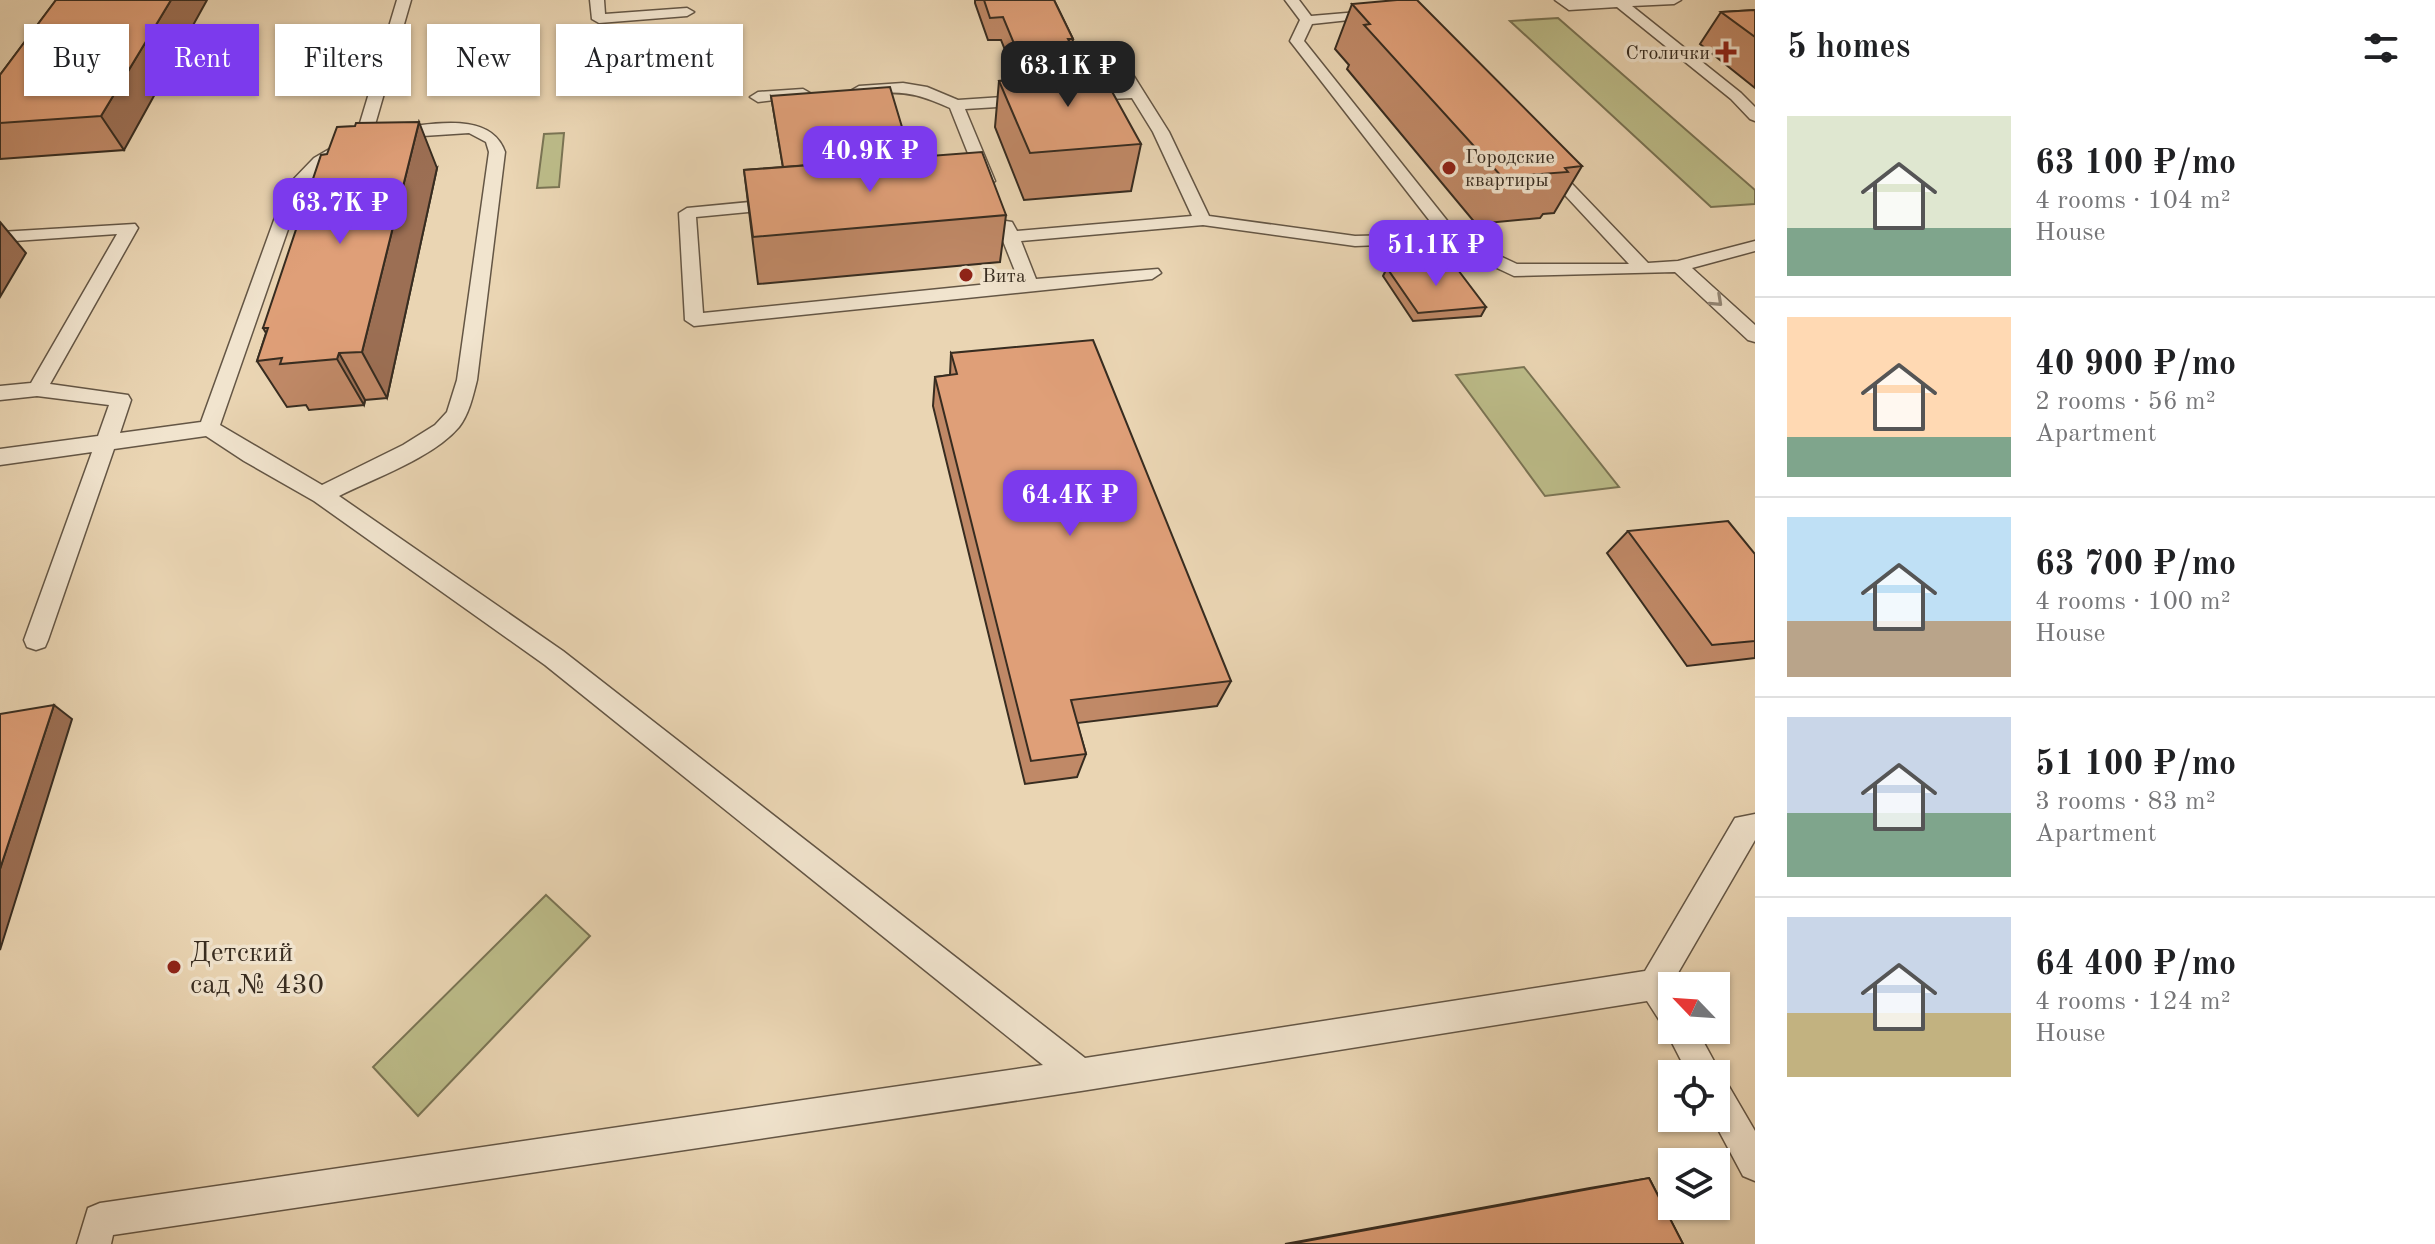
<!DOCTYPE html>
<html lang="en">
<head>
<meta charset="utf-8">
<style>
	body { margin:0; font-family:"Old Standard TT",serif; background:#f6f6f6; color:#202124; height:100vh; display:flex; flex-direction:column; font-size:30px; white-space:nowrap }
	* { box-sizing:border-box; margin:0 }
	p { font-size:26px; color:#757577 }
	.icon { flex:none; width:44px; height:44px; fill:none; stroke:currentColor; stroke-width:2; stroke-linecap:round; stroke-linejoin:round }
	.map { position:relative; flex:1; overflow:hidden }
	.details { display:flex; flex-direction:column; background:#fff; width:680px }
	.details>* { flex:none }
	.top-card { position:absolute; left:24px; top:24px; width:760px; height:72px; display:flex; gap:16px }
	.needle { width:52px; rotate:295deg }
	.buttons { position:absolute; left:1658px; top:972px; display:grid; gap:16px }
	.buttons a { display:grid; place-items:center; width:72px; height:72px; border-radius:0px; background:#fff; box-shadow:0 2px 6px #0004; font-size:40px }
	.price { position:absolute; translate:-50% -68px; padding:0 18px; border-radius:16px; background:#7c3aed; color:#fff; font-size:26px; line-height:52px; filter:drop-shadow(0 2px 4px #0008) }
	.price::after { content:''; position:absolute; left:50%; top:48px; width:24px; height:18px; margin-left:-12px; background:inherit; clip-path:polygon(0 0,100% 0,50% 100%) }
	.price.current { background:#222; color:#fff }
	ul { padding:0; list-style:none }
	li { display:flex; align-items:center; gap:24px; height:200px; padding:0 32px }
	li+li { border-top:2px solid #e0e0e0 }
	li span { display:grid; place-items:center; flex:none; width:224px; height:160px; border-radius:0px; color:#555 }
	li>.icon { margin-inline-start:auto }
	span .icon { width:96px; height:96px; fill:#fffc; stroke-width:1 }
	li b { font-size:34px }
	h2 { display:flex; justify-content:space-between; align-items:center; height:96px; padding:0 32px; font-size:34px }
	.chip { padding:0 28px; border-radius:0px; background:#fff; box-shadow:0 2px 6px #0004; font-size:28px; line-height:72px }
	.chip.current { background:#7c3aed; color:#fff }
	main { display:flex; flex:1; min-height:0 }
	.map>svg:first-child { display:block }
</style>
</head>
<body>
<main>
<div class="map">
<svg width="1755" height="1244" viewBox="0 0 1755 1244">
	<rect width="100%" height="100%" fill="#ead5b3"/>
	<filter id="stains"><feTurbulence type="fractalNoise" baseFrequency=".0025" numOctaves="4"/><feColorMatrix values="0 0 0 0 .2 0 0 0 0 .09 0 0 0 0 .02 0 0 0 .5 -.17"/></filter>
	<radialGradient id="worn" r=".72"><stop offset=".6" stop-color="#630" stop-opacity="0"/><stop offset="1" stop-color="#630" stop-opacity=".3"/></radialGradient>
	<g fill="#bcbc89" stroke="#7a7454" stroke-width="2">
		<path d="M1558 18 1755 190V204L1711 207 1510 21Z"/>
		<path d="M564 133 559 187 537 188 544 134Z"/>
		<path d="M1524 367 1619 487 1545 496 1456 375Z"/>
		<path d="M546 895 590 936 418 1116 373 1067Z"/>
	</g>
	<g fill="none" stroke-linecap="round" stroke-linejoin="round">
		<defs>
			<g id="service">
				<path d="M397 0H411L372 135 326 164 302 189 220 425 322 485 403 445 435 425 447 412 457 380 489 152 486 142 469 133 392 138 384 133 392 128C428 126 490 109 505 152L477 380C473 396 469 414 459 427 434 457 375 478 339 496L563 651 1085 1058 1645 971 1735 818 1755 814V840L1671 985 1672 1030H1697L1721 1074 1719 1079 1727 1083 1755 1131V1181L1743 1176 1712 1118H1716V1074H1688L1665 1029 1647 1001 1081 1091 113 1235 111 1244H77L88 1208 100 1203 1043 1065 545 665 314 501 244 461 206 436 114 449 48 640 45 647 36 650 27 647 24 640 92 452 0 465V449L98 436 109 405 37 396 0 400V386L31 383 117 234 0 242V232L135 224 138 228 50 384 128 395 131 400 120 433 201 422 286 187 314 158 357 133Z"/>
				<path d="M590 0H604L605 14 687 8 694 12 687 16 599 23 592 19Z"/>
				<path d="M1285 0H1299L1311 16 1382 10 1384 13 1377 17 1312 24 1304 41 1461 238 1517 264H1629L1538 166 1540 163H1552L1648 263 1678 261 1755 241V251L1692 268 1755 325V342L1748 340 1675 272 1514 276 1450 246 1432 243 1355 246 1203 225 1021 241 1036 279 1158 269 1161 273 1152 279 694 326 685 320 679 213 687 208 781 199 789 204 781 209 696 217 703 313 1019 281 997 226 1006 221 1012 222 1017 231 1192 216 1153 132 1132 98 1083 100 1076 96 1083 92 1126 89 1116 70 1123 66 1130 70 1169 132 1209 216 1355 236 1440 234 1290 41 1300 20Z"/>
				<path d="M1555 0H1681L1674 4 1632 6 1741 93 1755 107V121L1750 119 1731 99 1617 7 1569 10Z"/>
				<path d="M903 83 927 87 958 100 1031 95 1039 100 1031 105 965 109 995 181 987 186 979 181 950 108C925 97 908 91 882 93 871 94 860 97 852 90L859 86Z"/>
				<path d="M803 89 810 93 808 96 758 102 750 97 758 92Z"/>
			</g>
		</defs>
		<use href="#service" stroke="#645645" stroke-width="3"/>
		<use href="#service" fill="#f1e4ce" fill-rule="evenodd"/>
	</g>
	<g fill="#c08967" stroke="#372c20" stroke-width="2">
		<path d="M56 0 124 150 0 159V75Z"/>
		<path d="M975 0H1054L1073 39 1072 47 1079 60 1141 144 1131 191 1024 200 995 127 999 81 1017 80 1001 40H988L975 3Z"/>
		<path d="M1352 4 1582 166 1554 213 1543 214 1540 218 1476 224 1347 69 1349 65 1335 49Z"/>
		<path d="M1755 10V88L1700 44 1721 12Z"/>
		<path d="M771 96 911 157 1006 215 1000 262 758 284 744 170 783 167Z"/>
		<path d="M437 168 387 398 365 400 364 405 309 410 306 405 287 407 257 361 266 333 263 328Z"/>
		<path d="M1387 268 1486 307 1481 316 1413 321 1383 276Z"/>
		<path d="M951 353 1231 681 1217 706 1077 723 1086 754 1077 777 1025 784 933 406 935 377 950 375Z"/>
		<path d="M1628 531 1755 554V658L1687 666 1607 553Z"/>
		<path d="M1649 1178 1683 1244H1285L1590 1188Z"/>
	</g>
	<g fill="#9c6f54" stroke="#372c20" stroke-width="2">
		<path d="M171 0H207L124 150 101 116Z"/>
		<path d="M419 122 437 168 387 398 362 352Z"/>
		<path d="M0 222 26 253 0 297Z"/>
		<path d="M339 353 365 400 364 405 337 359Z"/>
		<path d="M54 705 72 719 0 950V869Z"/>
	</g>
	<g fill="#df9f78" stroke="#372c20" stroke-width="2">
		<path d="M56 0H171L101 116 0 123V75Z"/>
		<path d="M984 0H1054L1073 39H1068L1079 60 1034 62 1033 69 1025 70 1003 17 990 18Z"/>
		<path d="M1397 0H1417L1582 166 1565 168 1568 172 1502 177 1364 25 1370 24 1352 4Z"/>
		<path d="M1755 10V37L1721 12Z"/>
		<path d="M1094 59 1141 144 1030 153 999 81 1041 78 1034 62Z"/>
		<path d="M890 87 911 157 783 167 771 96Z"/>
		<path d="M419 122 362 352 339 353 337 359 280 364 282 358 257 361 268 328H263L321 155 327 154 337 127 355 126 356 123Z"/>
		<path d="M982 152 1006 215 753 237 744 170Z"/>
		<path d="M1452 262 1486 307 1418 313 1387 268Z"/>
		<path d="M1093 340 1231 681 1071 700 1086 754 1031 761 935 377 957 374 951 353Z"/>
		<path d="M1728 521 1755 554V641L1712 645 1628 531Z"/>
		<path d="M54 705 0 869V714Z"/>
		<path d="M1649 1178 1683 1244H1290Z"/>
	</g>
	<defs><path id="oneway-chevron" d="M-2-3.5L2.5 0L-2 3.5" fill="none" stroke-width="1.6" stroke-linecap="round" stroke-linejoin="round" transform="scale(2)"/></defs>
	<use stroke="#948877" href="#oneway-chevron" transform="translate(1717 301) rotate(43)"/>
	<g fill="#8f2418" stroke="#f1e4ce" stroke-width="3">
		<path d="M1722 40h8v8h8v8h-8v8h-8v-8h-8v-8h8z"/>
		<circle cx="1449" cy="168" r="8"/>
		<circle cx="966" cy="275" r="8"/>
		<circle cx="174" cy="967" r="8"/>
	</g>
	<g text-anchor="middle" stroke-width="7" stroke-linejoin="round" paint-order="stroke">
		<g font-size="20" fill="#372c20" stroke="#f1e4ce" text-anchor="start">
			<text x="1710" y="59" text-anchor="end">Столички</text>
			<text x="1465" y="163">Городские<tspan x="1465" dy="23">квартиры</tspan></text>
			<text x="982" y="282">Вита</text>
		</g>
		<g font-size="28" fill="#372c20" stroke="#f1e4ce" text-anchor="start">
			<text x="190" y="961">Детский<tspan x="190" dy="32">сад № 430</tspan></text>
		</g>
	</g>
	<rect width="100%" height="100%" filter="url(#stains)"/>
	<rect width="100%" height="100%" fill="url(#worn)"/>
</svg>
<div class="buttons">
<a><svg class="needle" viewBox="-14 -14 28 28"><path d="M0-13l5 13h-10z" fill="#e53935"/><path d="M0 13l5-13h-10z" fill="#757577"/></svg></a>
<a><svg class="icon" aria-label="locate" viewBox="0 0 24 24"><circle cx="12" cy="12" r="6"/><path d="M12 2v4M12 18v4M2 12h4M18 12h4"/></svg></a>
<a><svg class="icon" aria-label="layers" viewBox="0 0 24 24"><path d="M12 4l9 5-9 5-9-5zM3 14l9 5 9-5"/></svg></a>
</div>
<b class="price current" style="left:1068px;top:109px">63.1K ₽</b>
<b class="price" style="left:870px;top:194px">40.9K ₽</b>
<b class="price" style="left:340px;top:246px">63.7K ₽</b>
<b class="price" style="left:1436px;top:288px">51.1K ₽</b>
<b class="price" style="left:1070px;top:538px">64.4K ₽</b>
<div class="top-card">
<a class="chip">Buy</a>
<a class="chip current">Rent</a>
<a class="chip">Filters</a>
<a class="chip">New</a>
<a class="chip">Apartment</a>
</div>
</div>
<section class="details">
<h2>5 homes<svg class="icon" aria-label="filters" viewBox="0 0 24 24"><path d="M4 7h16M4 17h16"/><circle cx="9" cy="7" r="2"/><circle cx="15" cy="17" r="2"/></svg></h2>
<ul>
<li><span style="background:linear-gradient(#dfe7d0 70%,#7fa58c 0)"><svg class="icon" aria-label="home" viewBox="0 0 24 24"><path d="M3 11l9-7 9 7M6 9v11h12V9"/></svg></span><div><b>63 100 ₽/mo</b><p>4 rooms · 104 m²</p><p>House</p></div></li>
<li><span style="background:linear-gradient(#ffd9b3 75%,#7fa58c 0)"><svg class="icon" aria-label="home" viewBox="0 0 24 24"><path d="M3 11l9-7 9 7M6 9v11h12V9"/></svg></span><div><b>40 900 ₽/mo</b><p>2 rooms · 56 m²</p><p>Apartment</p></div></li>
<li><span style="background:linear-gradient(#bfe0f5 65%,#b9a48a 0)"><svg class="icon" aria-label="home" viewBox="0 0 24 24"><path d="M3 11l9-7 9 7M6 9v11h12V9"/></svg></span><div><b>63 700 ₽/mo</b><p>4 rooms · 100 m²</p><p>House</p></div></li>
<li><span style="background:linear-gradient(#c9d6e8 60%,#7fa58c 0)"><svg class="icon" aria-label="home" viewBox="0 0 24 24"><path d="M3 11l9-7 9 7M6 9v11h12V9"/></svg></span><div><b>51 100 ₽/mo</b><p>3 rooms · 83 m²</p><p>Apartment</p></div></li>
<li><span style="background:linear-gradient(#c9d6e8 60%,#c2b280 0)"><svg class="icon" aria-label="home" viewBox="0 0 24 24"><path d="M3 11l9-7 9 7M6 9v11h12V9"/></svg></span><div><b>64 400 ₽/mo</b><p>4 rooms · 124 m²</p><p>House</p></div></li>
</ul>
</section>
</main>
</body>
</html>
